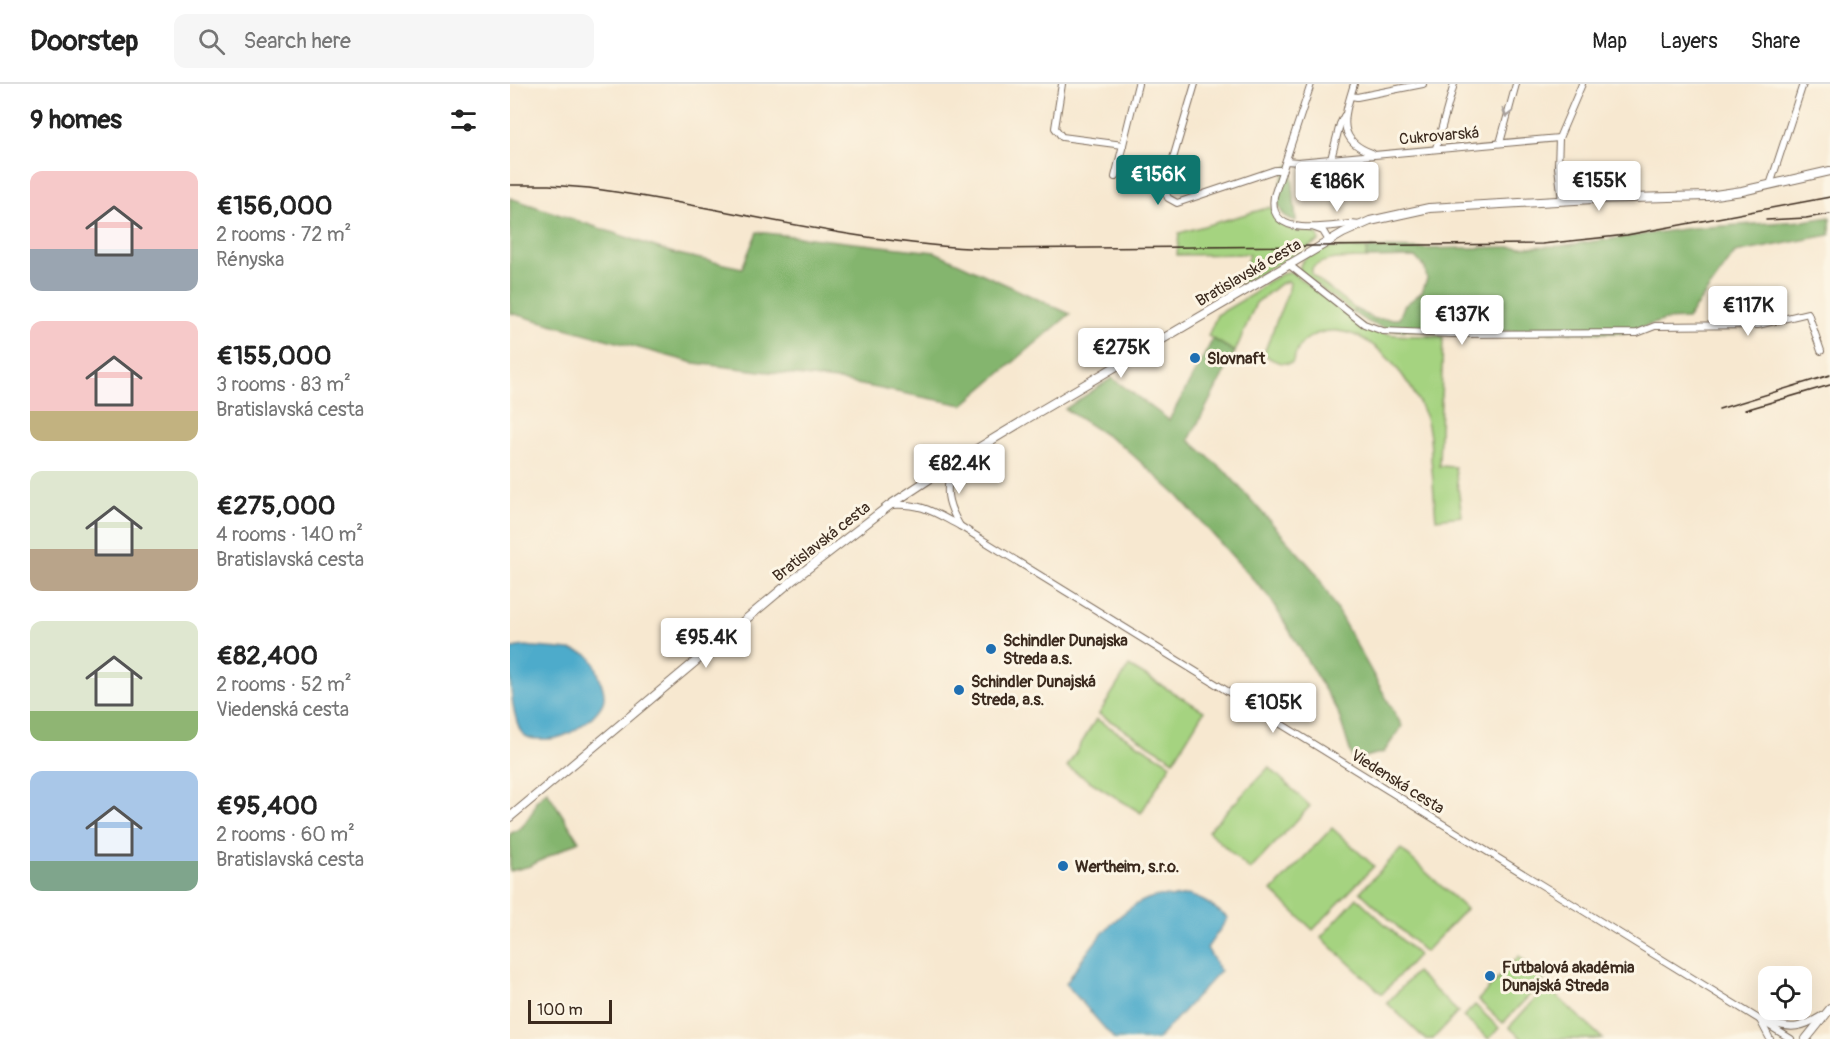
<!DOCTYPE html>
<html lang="en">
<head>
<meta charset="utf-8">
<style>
	body { margin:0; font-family:Pangolin,sans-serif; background:#f6f6f6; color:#222; height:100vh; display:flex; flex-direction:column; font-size:22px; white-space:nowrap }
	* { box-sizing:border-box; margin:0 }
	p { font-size:20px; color:#767676 }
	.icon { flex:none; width:33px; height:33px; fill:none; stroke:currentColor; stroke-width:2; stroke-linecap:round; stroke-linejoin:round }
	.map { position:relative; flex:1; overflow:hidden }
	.drawer { display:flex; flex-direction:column; background:#fff; width:510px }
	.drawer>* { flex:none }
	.fabs { position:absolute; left:1248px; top:882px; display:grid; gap:12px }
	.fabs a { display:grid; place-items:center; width:54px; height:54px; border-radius:12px; background:#fff; box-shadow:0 6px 24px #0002; font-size:30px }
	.scale { position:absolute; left:18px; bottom:15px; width:84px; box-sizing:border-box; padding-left:6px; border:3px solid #3b2a1e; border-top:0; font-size:16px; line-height:21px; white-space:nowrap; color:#3b2a1e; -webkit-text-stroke:4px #fcf5e5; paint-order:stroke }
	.price { position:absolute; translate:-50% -51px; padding:0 14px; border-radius:6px; background:#fff; color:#222; font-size:20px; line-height:39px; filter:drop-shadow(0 2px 3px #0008) }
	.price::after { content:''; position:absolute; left:50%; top:36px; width:18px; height:14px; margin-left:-9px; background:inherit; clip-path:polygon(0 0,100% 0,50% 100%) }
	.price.on { background:#0f766e; color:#fff }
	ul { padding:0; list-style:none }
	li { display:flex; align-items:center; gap:18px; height:150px; padding:0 30px }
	li span { display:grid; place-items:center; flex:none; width:168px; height:120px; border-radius:12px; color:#555 }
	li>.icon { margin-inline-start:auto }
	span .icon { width:72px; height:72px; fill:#fffc; stroke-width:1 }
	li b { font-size:26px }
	h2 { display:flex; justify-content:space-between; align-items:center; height:72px; padding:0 30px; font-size:26px }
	header { display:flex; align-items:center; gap:36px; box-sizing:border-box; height:84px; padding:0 30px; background:#fff; border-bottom:2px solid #e0e0e0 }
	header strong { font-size:28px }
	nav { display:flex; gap:33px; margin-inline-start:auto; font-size:21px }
	.search { width:420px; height:54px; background:#f6f6f6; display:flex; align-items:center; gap:15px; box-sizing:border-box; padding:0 21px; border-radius:12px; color:#767676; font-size:22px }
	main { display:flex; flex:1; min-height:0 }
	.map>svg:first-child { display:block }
</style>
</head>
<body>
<header>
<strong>Doorstep</strong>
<div class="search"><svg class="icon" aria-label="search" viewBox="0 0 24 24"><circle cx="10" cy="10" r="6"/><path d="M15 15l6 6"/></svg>Search here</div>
<nav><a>Map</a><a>Layers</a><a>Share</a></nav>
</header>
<main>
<section class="drawer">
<h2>9 homes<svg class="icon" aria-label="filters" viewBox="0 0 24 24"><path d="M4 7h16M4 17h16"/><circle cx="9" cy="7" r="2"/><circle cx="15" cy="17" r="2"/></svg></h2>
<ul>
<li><span style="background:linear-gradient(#f6c9c9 65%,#9aa5b1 0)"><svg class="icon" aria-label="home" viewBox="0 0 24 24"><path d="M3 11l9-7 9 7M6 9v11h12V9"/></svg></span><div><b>€156,000</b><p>2 rooms · 72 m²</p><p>Rényska</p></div></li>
<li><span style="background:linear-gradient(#f6c9c9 75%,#c2b280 0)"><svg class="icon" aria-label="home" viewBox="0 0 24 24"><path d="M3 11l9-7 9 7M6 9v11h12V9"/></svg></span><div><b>€155,000</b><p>3 rooms · 83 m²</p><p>Bratislavská cesta</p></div></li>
<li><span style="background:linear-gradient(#dfe7d0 65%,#b9a48a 0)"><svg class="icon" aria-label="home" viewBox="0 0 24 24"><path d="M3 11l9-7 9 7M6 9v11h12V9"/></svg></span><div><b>€275,000</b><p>4 rooms · 140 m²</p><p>Bratislavská cesta</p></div></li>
<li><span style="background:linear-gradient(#dfe7d0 75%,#8fb573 0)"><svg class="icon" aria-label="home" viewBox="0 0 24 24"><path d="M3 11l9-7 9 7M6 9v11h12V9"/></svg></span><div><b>€82,400</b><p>2 rooms · 52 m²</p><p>Viedenská cesta</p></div></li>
<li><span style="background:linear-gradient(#a9c7e8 75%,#7fa58c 0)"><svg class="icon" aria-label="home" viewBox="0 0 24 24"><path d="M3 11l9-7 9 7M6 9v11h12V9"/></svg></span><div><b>€95,400</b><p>2 rooms · 60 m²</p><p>Bratislavská cesta</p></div></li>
</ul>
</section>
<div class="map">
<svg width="1320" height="955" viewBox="0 0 1320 955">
	<rect width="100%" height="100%" fill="#fcf5e5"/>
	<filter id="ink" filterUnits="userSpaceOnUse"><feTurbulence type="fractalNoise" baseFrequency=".0167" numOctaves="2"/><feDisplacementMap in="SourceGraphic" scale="12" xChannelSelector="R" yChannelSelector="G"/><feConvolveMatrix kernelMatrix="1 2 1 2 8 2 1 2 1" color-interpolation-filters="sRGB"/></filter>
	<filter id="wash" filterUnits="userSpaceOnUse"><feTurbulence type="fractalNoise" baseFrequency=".008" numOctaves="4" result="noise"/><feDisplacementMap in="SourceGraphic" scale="24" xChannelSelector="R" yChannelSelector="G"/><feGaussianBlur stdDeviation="1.35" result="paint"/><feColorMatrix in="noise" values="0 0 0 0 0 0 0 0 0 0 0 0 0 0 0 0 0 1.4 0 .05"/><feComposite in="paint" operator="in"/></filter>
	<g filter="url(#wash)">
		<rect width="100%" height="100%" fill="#f7e8d0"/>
		<g fill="#a5d380" stroke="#707e4f" stroke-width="1.5">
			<path d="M761 123C764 135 776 146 789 147 796 147 801 147 808 150L809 157 730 200 739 170 667 171 669 149Z"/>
			<path d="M857 164 856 174C838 175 817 172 802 184V191L845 225 842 228 790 188C787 177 802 168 811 165 821 162 845 164 857 164Z"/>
			<path d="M776 188H781L851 241C876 255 905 251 933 252L929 382 945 383 952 432 926 435C924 415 923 395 921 375 921 362 920 346 916 334 902 298 868 250 827 247 815 246 803 250 793 258 788 263 785 272 782 279 773 281 759 276 754 269L779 205 780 199 778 197 770 200 746 219 725 268 698 252 707 231 743 210 757 198Z"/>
			<path d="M619 582 694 627 664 676 589 630Z"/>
			<path d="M586 635 661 680 631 729 557 683Z"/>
			<path d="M759 683 800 722 740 786 698 747Z"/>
			<path d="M822 744 864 782 803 846 762 807Z"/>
			<path d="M891 765 956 825 915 868 850 808Z"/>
			<path d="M847 814 908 871 872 910 811 853Z"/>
			<path d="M1009 872 1034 896 993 939 968 916Z"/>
			<path d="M906 888 948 928 923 955H915L877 919Z"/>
			<path d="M1037 903 1093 955H1012L999 943Z"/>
			<path d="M965 921 989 944 979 955 953 933Z"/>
		</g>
		<g fill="#84b56e" stroke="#607046" stroke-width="1.5">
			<path d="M778 81H781L786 137C758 130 769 100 778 81Z"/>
			<path d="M0 114 163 169 232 184 247 148 425 168 560 230 453 321 326 296 184 279 0 229Z"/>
			<path d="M1320 133V151L1225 169 1177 235 1155 236 1114 249 884 246C867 243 856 238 842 228L845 225 865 235H889L894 222 912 208 917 195 915 184 905 173 856 174 857 164 912 165 1050 162 1181 144 1293 137Z"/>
			<path d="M703 255 725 268 679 356 717 389 806 489 892 642 874 668 843 676 828 628 760 514 668 412 614 363 555 325 602 294 659 336Z"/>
			<path d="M37 707 69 757 20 782 0 787V750L12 743 23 727 26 717Z"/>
		</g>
		<g fill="#4dabcb" stroke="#446a74" stroke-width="1.5">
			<path d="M16 562C29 564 70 564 79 572 85 576 87 585 89 592 91 598 95 607 94 614 94 621 87 628 82 633 66 647 51 657 29 655 21 655 15 654 10 646 0 624 0 591 0 565L7 563Z"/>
			<path d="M677 811C693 814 705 824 718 834L697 864 710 887 648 955H604L556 900C575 869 610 818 649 812 653 811 658 813 663 813 667 813 672 812 677 811Z"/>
		</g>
	</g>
	<g filter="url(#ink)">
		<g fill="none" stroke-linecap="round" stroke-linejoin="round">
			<defs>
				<g id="minor">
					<path d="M552 0 545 44 552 53 613 61"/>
					<path d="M685 0 654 105 658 114 667 119 765 86H772"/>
					<path d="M801 0 764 112C757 155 816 142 841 140L850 141"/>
					<path d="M844 0C835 30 824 56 862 69"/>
					<path d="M841 12 847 13 913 0"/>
					<path d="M990 59 1006 0"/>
					<path d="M926 64 944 0"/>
					<path d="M821 75 830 40 834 32"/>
					<path d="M776 77 788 78 1049 54"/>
					<path d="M605 93 628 0"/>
					<path d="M1260 101 1293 0"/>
					<path d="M1052 117 1048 83 1049 54 1072 0"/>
					<path d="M805 144 813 147 819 157"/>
					<path d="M778 180 854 240 873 247 942 250 1127 249 1145 242 1248 241 1298 229 1311 267"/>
					<path d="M442 380C435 406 436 418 450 442"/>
					<path d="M381 421C413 419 423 428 450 442L1281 955"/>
					<path d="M1250 936 1260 955"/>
					<path d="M1258 938C1282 946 1292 944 1313 931"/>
				</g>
				<g id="tertiary">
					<path d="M0 733 284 495 380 421 442 380 518 334 833 149 860 137 919 124 1083 115 1198 112 1232 107 1320 87"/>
					<path d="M1296 955 1320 925"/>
				</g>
			</defs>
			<use href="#minor" stroke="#7d6c5c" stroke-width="8"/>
			<use href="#tertiary" stroke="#7d6c5c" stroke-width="10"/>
			<use href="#minor" stroke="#fff" stroke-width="6"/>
			<use href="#tertiary" stroke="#fff" stroke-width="8"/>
			<g stroke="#3b2a1e" stroke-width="1.5">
				<path d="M0 101H39L79 104C212 122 342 160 478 165L1032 160 1117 151 1320 113"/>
				<path d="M1256 136 1296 134 1320 130"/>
				<path d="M1209 325 1320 291"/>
				<path d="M1235 326 1320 301"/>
			</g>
		</g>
		<defs><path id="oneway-chevron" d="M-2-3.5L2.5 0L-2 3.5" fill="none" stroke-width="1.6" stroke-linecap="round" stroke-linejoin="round" transform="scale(1.5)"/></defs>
		<use stroke="#a79f9a" href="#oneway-chevron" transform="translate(997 29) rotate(106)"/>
	</g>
	<g fill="#1f6fb2" stroke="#fcf5e5" stroke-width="2">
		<circle cx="685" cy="274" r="6"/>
		<circle cx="481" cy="565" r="6"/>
		<circle cx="449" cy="606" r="6"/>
		<circle cx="553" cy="782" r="6"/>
		<circle cx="980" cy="892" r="6"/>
	</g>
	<g text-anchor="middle" stroke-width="6" stroke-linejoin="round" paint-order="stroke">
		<g font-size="16" fill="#3b2a1e" stroke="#fcf5e5">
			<text transform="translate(929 51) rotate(-5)" y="6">Cukrovarská</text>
			<text transform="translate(738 188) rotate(-30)" y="6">Bratislavská cesta</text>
			<text transform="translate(311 457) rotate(-38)" y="6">Bratislavská cesta</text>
			<text transform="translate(888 697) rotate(32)" y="6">Viedenská cesta</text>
		</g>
		<g font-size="16" font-weight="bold" fill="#3b2a1e" stroke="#fcf5e5" text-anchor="start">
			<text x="697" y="280">Slovnaft</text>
			<text x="493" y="562">Schindler Dunajska<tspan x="493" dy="18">Streda a.s.</tspan></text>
			<text x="461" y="603">Schindler Dunajská<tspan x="461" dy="18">Streda, a.s.</tspan></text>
			<text x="565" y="788">Wertheim, s.r.o.</text>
			<text x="992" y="889">Futbalová akadémia<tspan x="992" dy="18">Dunajská Streda</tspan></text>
		</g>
	</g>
</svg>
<div class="fabs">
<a><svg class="icon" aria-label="locate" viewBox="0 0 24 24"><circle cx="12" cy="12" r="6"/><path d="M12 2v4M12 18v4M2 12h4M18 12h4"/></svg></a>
</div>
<div class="scale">100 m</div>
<b class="price on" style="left:648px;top:122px">€156K</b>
<b class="price" style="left:1089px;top:128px">€155K</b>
<b class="price" style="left:827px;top:129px">€186K</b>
<b class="price" style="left:1238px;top:253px">€117K</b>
<b class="price" style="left:952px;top:262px">€137K</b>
<b class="price" style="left:611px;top:295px">€275K</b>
<b class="price" style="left:449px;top:411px">€82.4K</b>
<b class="price" style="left:196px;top:585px">€95.4K</b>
<b class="price" style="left:763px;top:650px">€105K</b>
</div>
</main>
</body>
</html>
